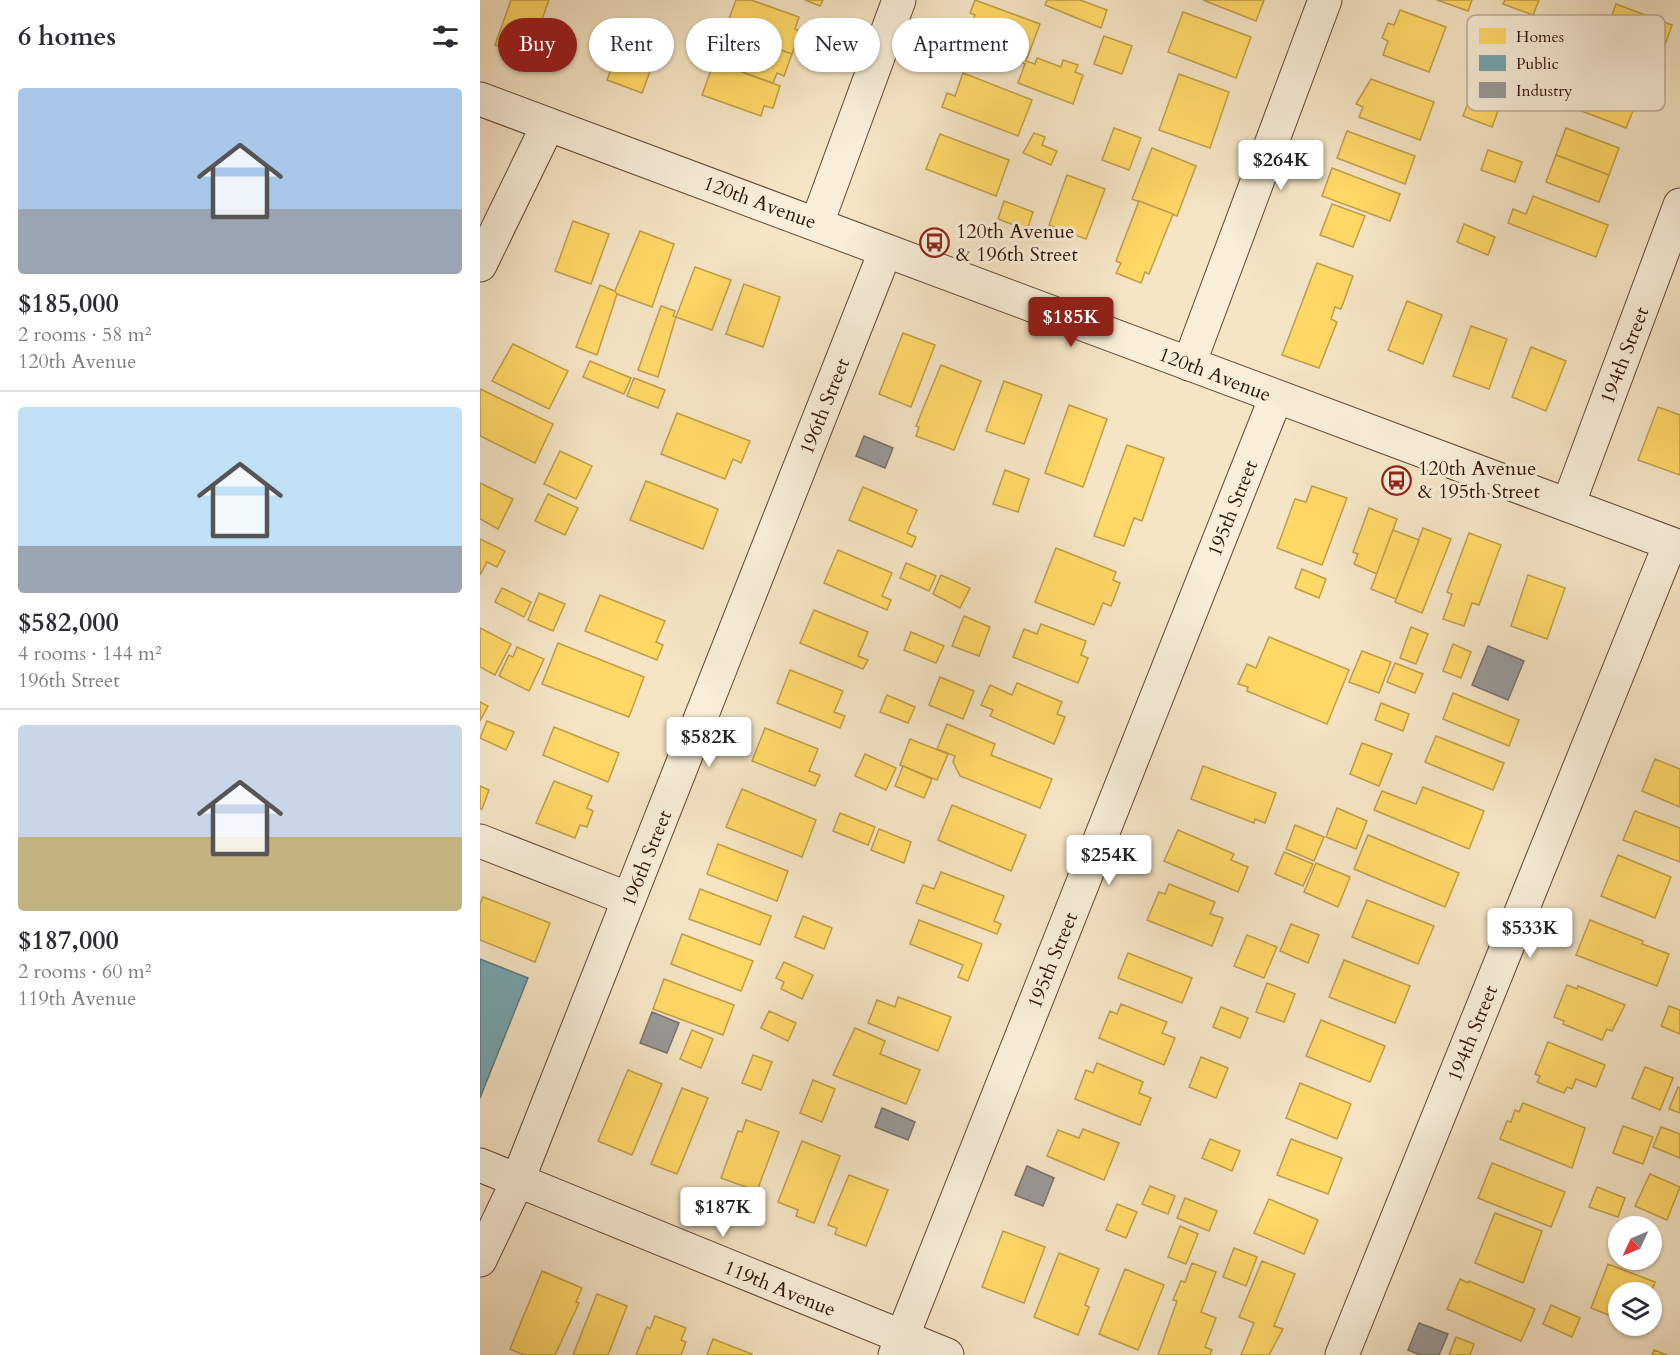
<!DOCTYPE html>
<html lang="en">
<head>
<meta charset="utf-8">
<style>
	body { margin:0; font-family:Cardo,serif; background:#f7f7f7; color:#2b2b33; height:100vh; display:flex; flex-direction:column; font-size:22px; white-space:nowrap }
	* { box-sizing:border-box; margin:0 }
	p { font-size:20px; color:#7c7c81 }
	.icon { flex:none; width:33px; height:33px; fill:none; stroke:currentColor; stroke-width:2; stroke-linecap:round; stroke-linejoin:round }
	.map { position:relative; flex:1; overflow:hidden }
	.panel { display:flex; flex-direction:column; background:#fff; width:480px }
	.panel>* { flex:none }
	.banner { position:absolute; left:18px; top:18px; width:570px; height:54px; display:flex; gap:12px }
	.needle { width:39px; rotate:226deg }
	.controls { position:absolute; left:1128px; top:1216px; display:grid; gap:12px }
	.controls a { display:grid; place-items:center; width:54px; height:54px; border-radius:50%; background:#fff; box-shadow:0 2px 4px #0004; font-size:30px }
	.price { position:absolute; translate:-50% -51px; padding:0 14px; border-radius:6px; background:#fff; color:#222; font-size:20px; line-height:39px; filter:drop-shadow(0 2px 3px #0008) }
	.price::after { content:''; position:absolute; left:50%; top:36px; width:18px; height:14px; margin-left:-9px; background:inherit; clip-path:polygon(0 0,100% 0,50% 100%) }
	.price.on { background:#8f2418; color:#fff }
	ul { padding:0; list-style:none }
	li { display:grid; align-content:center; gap:12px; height:318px; padding:0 18px }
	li+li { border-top:2px solid #e1e1e2 }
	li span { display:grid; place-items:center; height:186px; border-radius:6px; color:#555 }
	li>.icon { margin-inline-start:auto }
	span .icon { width:108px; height:108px; fill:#fffc; stroke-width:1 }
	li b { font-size:26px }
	h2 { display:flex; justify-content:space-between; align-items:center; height:72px; padding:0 18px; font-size:26px }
	.tag { padding:0 21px; border-radius:27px; background:#fff; box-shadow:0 2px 4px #0004; font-size:21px; line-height:54px }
	.tag.on { background:#8f2418; color:#fff }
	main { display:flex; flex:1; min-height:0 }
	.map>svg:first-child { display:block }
</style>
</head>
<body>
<main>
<section class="panel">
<h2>6 homes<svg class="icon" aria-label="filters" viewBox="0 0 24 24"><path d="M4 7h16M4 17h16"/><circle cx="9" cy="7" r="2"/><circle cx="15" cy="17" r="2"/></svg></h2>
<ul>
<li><span style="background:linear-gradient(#a9c7e8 65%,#9aa5b1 0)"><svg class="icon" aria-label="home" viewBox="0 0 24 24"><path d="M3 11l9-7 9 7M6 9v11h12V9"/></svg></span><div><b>$185,000</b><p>2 rooms · 58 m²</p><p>120th Avenue</p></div></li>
<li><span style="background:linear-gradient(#bfe0f5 75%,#9aa5b1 0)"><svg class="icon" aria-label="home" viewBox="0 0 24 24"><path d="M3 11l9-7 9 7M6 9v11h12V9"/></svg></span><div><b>$582,000</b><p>4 rooms · 144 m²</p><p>196th Street</p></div></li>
<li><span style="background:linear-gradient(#c9d6e8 60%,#c2b280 0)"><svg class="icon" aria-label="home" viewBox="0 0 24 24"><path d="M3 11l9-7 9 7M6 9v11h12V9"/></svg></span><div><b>$187,000</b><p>2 rooms · 60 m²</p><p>119th Avenue</p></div></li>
</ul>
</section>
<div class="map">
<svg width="1200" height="1355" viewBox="0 0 1200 1355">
	<rect width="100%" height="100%" fill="#f5e5c5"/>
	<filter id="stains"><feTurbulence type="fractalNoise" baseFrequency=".00333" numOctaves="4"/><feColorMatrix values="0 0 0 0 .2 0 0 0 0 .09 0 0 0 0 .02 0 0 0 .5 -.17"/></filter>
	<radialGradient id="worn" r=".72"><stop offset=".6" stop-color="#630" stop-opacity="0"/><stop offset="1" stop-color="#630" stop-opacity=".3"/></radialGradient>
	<g fill="#ffd966" stroke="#c19d49" stroke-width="1.5">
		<path d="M31 0H69L48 57 15 45Z"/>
		<path d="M256 0H271L319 17 315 29 320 31 312 54 245 30Z"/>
		<path d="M325 0H343L340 6Z"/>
		<path d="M495 0 560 24 546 61 555 64 557 58 581 67 583 60 598 65 595 72 603 75 593 104 538 83 545 64 529 58 527 61 483 45 495 15 490 13Z"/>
		<path d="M567 0H600L627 10 621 28 565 5Z"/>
		<path d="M723 0H784L776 21Z"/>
		<path d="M957 0H992L988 11Z"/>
		<path d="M1025 0H1059L1053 15 1023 4Z"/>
		<path d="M1136 4 1192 25 1180 59 1124 39Z"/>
		<path d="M920 10 966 27 949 72 903 55 908 41 902 38 908 23 914 25Z"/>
		<path d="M703 12 771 37 756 78 688 52Z"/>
		<path d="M171 22 186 28 162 93 127 80 147 26 166 34Z"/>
		<path d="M245 30 312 54 304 76 297 73 293 83 234 62Z"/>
		<path d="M624 36 652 46 642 74 614 64Z"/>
		<path d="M234 62 300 86 293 108 284 106 281 116 222 95Z"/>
		<path d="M483 73 552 100 538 136 462 107 467 93 475 96Z"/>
		<path d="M1065 73 1082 79 1084 76 1103 84 1104 81 1157 101 1146 128 1057 94Z"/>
		<path d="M699 74 749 92 730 148 679 130Z"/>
		<path d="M891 79 954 102 940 140 879 117 883 107 876 104Z"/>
		<path d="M989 100 1018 111 1012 127 983 116Z"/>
		<path d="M634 128 661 138 649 170 622 160Z"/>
		<path d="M1086 128 1139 148 1129 175 1076 155Z"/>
		<path d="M867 131 935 156 925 184 857 158Z"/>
		<path d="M554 133 565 137 562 145 577 151 571 165 543 153Z"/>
		<path d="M460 134 529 160 516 196 446 169Z"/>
		<path d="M672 148 716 166 697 216 652 199Z"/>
		<path d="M1008 150 1042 162 1035 182 1001 170Z"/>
		<path d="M1076 155 1129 175 1119 202 1066 182Z"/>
		<path d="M852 168 920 194 910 221 842 196Z"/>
		<path d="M587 175 625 189 606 239 569 225Z"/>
		<path d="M1053 196 1128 225 1116 257 1028 223 1033 209 1046 214Z"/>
		<path d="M524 201 553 212 547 230 518 219Z"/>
		<path d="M659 201 693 214 669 274 665 272 661 283 636 273 641 263 636 261Z"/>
		<path d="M852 204 885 216 873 247 840 235Z"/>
		<path d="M93 221 129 234 111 284 75 271Z"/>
		<path d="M984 224 1015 237 1008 255 977 242Z"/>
		<path d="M160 231 194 244 172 307 134 293Z"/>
		<path d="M837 263 873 276 861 309 855 307 851 319 857 322 839 368 802 355Z"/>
		<path d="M215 267 251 280 232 330 196 317Z"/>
		<path d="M264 284 300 297 283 347 246 334Z"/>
		<path d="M120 285 135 291 137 294 117 355 96 347Z"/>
		<path d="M927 301 962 315 943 364 908 350Z"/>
		<path d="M181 306 195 311 193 316 196 317 178 377 158 370Z"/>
		<path d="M991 326 1027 339 1009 389 973 376Z"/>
		<path d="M423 333 455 345 431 407 399 394Z"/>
		<path d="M33 344 88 371 69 409 12 381Z"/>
		<path d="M1051 347 1086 361 1066 411 1032 397Z"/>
		<path d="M110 361 151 378 144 394 103 377Z"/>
		<path d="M461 365 501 381 474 450 436 436 439 427 436 426Z"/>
		<path d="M154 378 185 390 178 408 147 396Z"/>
		<path d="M524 381 562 395 544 444 506 431Z"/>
		<path d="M0 389 73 424 55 463 0 436Z"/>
		<path d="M589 405 627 419 603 487 565 473Z"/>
		<path d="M1178 407 1200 415V475L1158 460Z"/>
		<path d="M197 413 270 441 261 463 253 459 245 479 181 454Z"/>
		<path d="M647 445 684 458 662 521 654 518 644 546 614 536Z"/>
		<path d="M80 451 112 466 96 499 64 484Z"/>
		<path d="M525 470 549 479 538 512 513 504Z"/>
		<path d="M166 481 238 509 223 549 150 520Z"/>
		<path d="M0 483 33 499 18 529 0 519Z"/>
		<path d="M832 486 867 498 842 565 797 548 815 499 826 502Z"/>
		<path d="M383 487 437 510 427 533 436 537 432 547 369 520Z"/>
		<path d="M68 494 98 508 85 535 55 521Z"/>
		<path d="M889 508 917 519 897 574 874 564 878 554 873 552Z"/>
		<path d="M943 528 971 539 942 613 915 602Z"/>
		<path d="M913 530 939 540 916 599 891 589Z"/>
		<path d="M989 533 1021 545 999 605 992 603 984 626 963 619 972 594 967 592Z"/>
		<path d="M0 539 25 551 17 567 7 562 0 575Z"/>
		<path d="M576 548 636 572 633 580 640 583 631 606 623 603 614 625 555 602Z"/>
		<path d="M358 550 412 573 402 596 411 600 407 610 344 583Z"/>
		<path d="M426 563 456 576 449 591 420 578Z"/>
		<path d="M822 569 846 579 839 598 815 588Z"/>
		<path d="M461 575 490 588 480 608 453 594Z"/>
		<path d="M1048 575 1085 588 1067 639 1031 626Z"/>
		<path d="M22 588 51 602 44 617 15 602Z"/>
		<path d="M59 593 85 604 73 631 48 620Z"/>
		<path d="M120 595 185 621 176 642 183 645 177 660 105 631Z"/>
		<path d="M334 610 388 632 378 656 388 660 383 669 320 643Z"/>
		<path d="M484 616 510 627 499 656 472 646Z"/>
		<path d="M561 624 606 641 601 655 608 658 598 683 533 657 544 629 557 634Z"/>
		<path d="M931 627 948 634 936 664 920 658Z"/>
		<path d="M0 628 31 644 15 675 0 667Z"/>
		<path d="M431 632 464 646 456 663 424 650Z"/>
		<path d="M789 637 869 670 847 724 767 691 768 687 758 684 767 664 776 668Z"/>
		<path d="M78 643 164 677 149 717 62 684Z"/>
		<path d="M973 644 991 652 981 678 963 671Z"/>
		<path d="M37 647 64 659 49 691 19 676 29 655 33 657Z"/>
		<path d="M882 651 911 662 899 693 869 682Z"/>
		<path d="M915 663 943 674 935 693 907 682Z"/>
		<path d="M310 670 363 691 354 712 365 716 360 728 297 703Z"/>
		<path d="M460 677 494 691 483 719 449 705Z"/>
		<path d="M537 683 582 702 577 714 585 717 574 744 510 716 513 710 501 705 510 685 532 695Z"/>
		<path d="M973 693 1039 720 1029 746 963 719Z"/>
		<path d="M407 695 435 707 428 723 400 712Z"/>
		<path d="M0 702 8 706 0 721Z"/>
		<path d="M901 703 929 714 923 731 895 720Z"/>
		<path d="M7 721 34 732 26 750 0 738Z"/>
		<path d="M467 724 515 744 511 755 572 779 560 808 480 776 473 762 475 756 457 749Z"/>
		<path d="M74 727 139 753 128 782 63 755Z"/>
		<path d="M285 728 338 749 329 771 340 775 335 786 272 761Z"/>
		<path d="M956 736 1024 763 1013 790 945 762Z"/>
		<path d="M430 739 468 754 457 780 420 765Z"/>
		<path d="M882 743 912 754 899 786 870 774Z"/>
		<path d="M385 754 416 768 406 790 375 776Z"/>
		<path d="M1175 759 1200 769V807L1162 791Z"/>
		<path d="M423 766 452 779 444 798 415 786Z"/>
		<path d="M723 766 796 793 785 823 775 819 774 823 711 799Z"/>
		<path d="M74 781 112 796 107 808 113 811 107 827 100 825 95 838 56 823Z"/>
		<path d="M0 786 9 790 2 809H0Z"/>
		<path d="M943 787 1004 811 989 849 894 810 902 791 936 804Z"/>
		<path d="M262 789 336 820 322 857 246 827Z"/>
		<path d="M472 805 546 835 531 871 458 840Z"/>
		<path d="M857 808 887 821 876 849 846 837Z"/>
		<path d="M1155 811 1200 828V862L1143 840Z"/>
		<path d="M360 813 395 827 388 845 353 831Z"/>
		<path d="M815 825 844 837 834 861 806 849Z"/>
		<path d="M399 829 431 842 424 863 391 850Z"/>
		<path d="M698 830 754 854 751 860 768 867 758 892 684 861Z"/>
		<path d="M888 835 979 873 965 907 874 869Z"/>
		<path d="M238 844 308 871 297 901 227 874Z"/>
		<path d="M804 852 833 864 823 886 795 874Z"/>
		<path d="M1138 855 1191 877 1175 918 1121 896Z"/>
		<path d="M836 863 870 877 858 907 824 892Z"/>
		<path d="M461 872 524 896 514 921 521 924 517 934 436 903 443 885 454 889Z"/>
		<path d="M689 884 735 902 730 914 743 918 732 946 667 920 679 892 685 894Z"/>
		<path d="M220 889 291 916 280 945 209 919Z"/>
		<path d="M3 897 70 923 55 962 0 940V904Z"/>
		<path d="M887 900 954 926 938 964 872 937Z"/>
		<path d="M323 916 352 928 344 949 315 937Z"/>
		<path d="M439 920 502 944 488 981 478 977 483 965 430 944Z"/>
		<path d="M1110 920 1163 941 1162 944 1189 954 1177 986 1096 955Z"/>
		<path d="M811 924 839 935 828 963 800 951Z"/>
		<path d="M202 934 273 961 261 991 191 964Z"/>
		<path d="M767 935 797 947 784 978 754 966Z"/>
		<path d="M648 953 712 978 702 1003 638 978Z"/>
		<path d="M864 960 930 986 915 1023 849 997Z"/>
		<path d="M304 962 333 975 322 999 301 989 304 982 296 978Z"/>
		<path d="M184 979 254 1005 243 1035 173 1009Z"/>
		<path d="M787 983 815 994 804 1022 776 1012Z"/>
		<path d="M1087 985 1097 989 1098 986 1145 1005 1132 1031 1127 1029 1122 1040 1083 1024 1084 1021 1074 1017Z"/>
		<path d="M418 997 471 1017 458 1051 388 1023 397 1000 415 1007Z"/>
		<path d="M641 1004 687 1022 682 1033 695 1038 684 1065 619 1038 630 1011 637 1014Z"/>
		<path d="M1189 1006 1200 1010V1034L1181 1026Z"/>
		<path d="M741 1007 768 1018 760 1038 733 1027Z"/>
		<path d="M289 1011 316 1023 308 1041 281 1028Z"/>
		<path d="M841 1020 905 1046 890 1082 826 1056Z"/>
		<path d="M375 1028 405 1041 400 1054 440 1070 426 1104 353 1075Z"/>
		<path d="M212 1030 233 1039 221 1068 200 1059Z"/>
		<path d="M1068 1042 1125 1065 1116 1087 1096 1079 1092 1089 1087 1087 1084 1093 1057 1082 1060 1076 1055 1074Z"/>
		<path d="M273 1055 292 1062 281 1090 262 1083Z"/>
		<path d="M721 1057 748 1068 736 1098 709 1087Z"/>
		<path d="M617 1063 663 1082 659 1093 671 1098 660 1125 595 1099 606 1070 613 1073Z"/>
		<path d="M1165 1067 1193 1078 1180 1110 1152 1098Z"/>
		<path d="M148 1070 182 1084 152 1155 118 1141Z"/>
		<path d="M333 1080 355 1089 342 1122 320 1113Z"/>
		<path d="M820 1083 871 1104 857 1139 806 1118Z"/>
		<path d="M1198 1087 1200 1088V1113L1189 1109Z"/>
		<path d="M202 1088 228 1098 197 1174 171 1164Z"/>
		<path d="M1043 1103 1105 1128 1092 1168 1020 1139 1027 1121 1031 1122 1035 1110 1039 1112Z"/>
		<path d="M266 1120 299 1132 277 1191 241 1178 258 1131 262 1132Z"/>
		<path d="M1143 1126 1173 1137 1163 1164 1133 1153Z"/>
		<path d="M1181 1127 1200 1134V1158L1173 1147Z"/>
		<path d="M603 1129 639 1143 624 1180 567 1156 578 1130 599 1138Z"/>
		<path d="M730 1139 760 1151 752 1171 722 1158Z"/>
		<path d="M811 1139 862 1158 848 1194 797 1175Z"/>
		<path d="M322 1141 360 1156 334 1223 316 1216 318 1210 298 1202Z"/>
		<path d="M1012 1163 1085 1192 1071 1227 998 1198Z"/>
		<path d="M1170 1174 1200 1187 1187 1220 1155 1206Z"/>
		<path d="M369 1175 408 1190 386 1246 355 1234 357 1228 348 1225Z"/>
		<path d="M670 1186 695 1196 688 1214 662 1204Z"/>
		<path d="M1117 1187 1145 1198 1138 1217 1109 1207Z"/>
		<path d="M705 1198 737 1211 729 1231 697 1218Z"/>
		<path d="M789 1199 838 1220 824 1254 774 1233Z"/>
		<path d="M637 1204 657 1212 646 1238 626 1230Z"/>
		<path d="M1015 1213 1062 1231 1043 1283 995 1263Z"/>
		<path d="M700 1226 718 1234 706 1264 688 1257Z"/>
		<path d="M523 1231 565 1247 544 1303 502 1287Z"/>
		<path d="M754 1248 777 1257 766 1286 743 1277Z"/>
		<path d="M579 1253 619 1269 605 1305 609 1307 598 1335 554 1317Z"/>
		<path d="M782 1261 815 1274 794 1326 803 1329 789 1355H761L774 1323 759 1317Z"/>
		<path d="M712 1263 736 1272 721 1312 736 1318 725 1347 732 1350 730 1355H678L697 1301 693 1300 701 1281 705 1282Z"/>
		<path d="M1128 1264 1175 1282 1171 1293H1138V1319L1111 1308Z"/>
		<path d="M645 1269 684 1285 658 1350 619 1334Z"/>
		<path d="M62 1271 102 1288 96 1302 99 1303 75 1355H44L30 1349Z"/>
		<path d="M980 1279 988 1283 989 1281 1055 1309 1041 1341 967 1309Z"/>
		<path d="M117 1294 147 1306 128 1355H93Z"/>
		<path d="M1071 1305 1100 1318 1092 1337 1063 1324Z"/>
		<path d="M175 1316 206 1328 201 1340 206 1342 201 1355H156L167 1327 170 1329Z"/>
		<path d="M976 1337 994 1344 990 1355H969Z"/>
		<path d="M233 1339 272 1354V1355H227Z"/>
		<path d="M1174 1350 1187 1355H1172Z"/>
	</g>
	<path fill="#76a5af" stroke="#61797c" stroke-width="1.5" d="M0 959 48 978 0 1098Z"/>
	<g fill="#999" stroke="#79706c" stroke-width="1.5">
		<path d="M384 436 413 448 405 468 376 456Z"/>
		<path d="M1008 646 1044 661 1028 700 992 685Z"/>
		<path d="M172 1012 199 1023 187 1053 160 1043Z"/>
		<path d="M402 1108 435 1122 428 1140 395 1127Z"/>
		<path d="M547 1166 574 1178 563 1206 535 1195Z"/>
		<path d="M939 1323 968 1334 959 1355H940L928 1350Z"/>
	</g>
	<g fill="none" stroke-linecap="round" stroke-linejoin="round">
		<defs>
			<g id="minor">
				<path d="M0 99 1200 547"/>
				<path d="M337 223 419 0"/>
				<path d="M0 265 68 125"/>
				<path d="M709 364 845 0"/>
				<path d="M1088 505 1200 205"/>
				<path d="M0 841 149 899"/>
				<path d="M0 1165 467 1355"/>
				<path d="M0 1260 37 1182 405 252"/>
				<path d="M415 1355 796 397"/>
				<path d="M862 1355 1190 544"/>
			</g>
		</defs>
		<use href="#minor" stroke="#604634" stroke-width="35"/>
		<use href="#minor" stroke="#f8eed9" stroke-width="33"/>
	</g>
	<defs>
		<symbol id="bus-ring" viewBox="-11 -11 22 22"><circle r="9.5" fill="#f8eed9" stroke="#8f2418" stroke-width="1.5"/><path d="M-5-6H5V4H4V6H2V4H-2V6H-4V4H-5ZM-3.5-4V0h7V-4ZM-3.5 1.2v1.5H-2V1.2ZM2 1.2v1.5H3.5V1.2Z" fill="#8f2418"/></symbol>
	</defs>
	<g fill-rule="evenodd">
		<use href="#bus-ring" x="438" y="226" width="33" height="33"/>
		<use href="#bus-ring" x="900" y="464" width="33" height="33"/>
	</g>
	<g text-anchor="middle" stroke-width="6" stroke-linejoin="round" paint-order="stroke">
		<g font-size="20" fill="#2f1104" stroke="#f8eed9">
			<text transform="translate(280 202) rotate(20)" y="7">120th Avenue</text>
			<text transform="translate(1144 355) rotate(-69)" y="7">194th Street</text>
			<text transform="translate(735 374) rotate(21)" y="7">120th Avenue</text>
			<text transform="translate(344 406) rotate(-68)" y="7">196th Street</text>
			<text transform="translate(752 508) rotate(-68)" y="7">195th Street</text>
			<text transform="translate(166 858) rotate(-68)" y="7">196th Street</text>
			<text transform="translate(572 960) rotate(-68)" y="7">195th Street</text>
			<text transform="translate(992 1033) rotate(-68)" y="7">194th Street</text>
			<text transform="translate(300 1288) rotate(22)" y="7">119th Avenue</text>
		</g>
		<g font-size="20" fill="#2f1104" stroke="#f8eed9" text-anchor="start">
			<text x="476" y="238">120th Avenue<tspan x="476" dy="23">&amp; 196th Street</tspan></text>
			<text x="938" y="475">120th Avenue<tspan x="938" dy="23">&amp; 195th Street</tspan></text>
		</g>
	</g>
	<rect x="987" y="15" width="198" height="96" rx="9" fill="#f8eed9" stroke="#bcac99" stroke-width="1.5"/>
	<rect x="999" y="28" width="27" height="16" fill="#ffd966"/>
	<rect x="999" y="55" width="27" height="16" fill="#76a5af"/>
	<rect x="999" y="82" width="27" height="16" fill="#999"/>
	<g font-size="16" fill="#2f1104">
		<text x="1036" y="42">Homes</text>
		<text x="1036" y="69">Public</text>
		<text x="1036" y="96">Industry</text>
	</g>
	<rect width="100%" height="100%" filter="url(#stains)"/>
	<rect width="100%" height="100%" fill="url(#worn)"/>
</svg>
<div class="controls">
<a><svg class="needle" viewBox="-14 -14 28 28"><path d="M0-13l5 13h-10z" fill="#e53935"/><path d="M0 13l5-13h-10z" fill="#7c7c81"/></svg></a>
<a><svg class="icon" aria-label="layers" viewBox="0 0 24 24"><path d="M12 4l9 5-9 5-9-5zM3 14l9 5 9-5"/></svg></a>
</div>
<b class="price" style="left:801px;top:191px">$264K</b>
<b class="price on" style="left:591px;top:348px">$185K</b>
<b class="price" style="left:229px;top:768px">$582K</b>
<b class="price" style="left:629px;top:886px">$254K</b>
<b class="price" style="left:1050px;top:959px">$533K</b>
<b class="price" style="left:243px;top:1238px">$187K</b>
<div class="banner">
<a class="tag on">Buy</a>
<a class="tag">Rent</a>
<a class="tag">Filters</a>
<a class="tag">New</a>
<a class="tag">Apartment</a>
</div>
</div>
</main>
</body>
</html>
